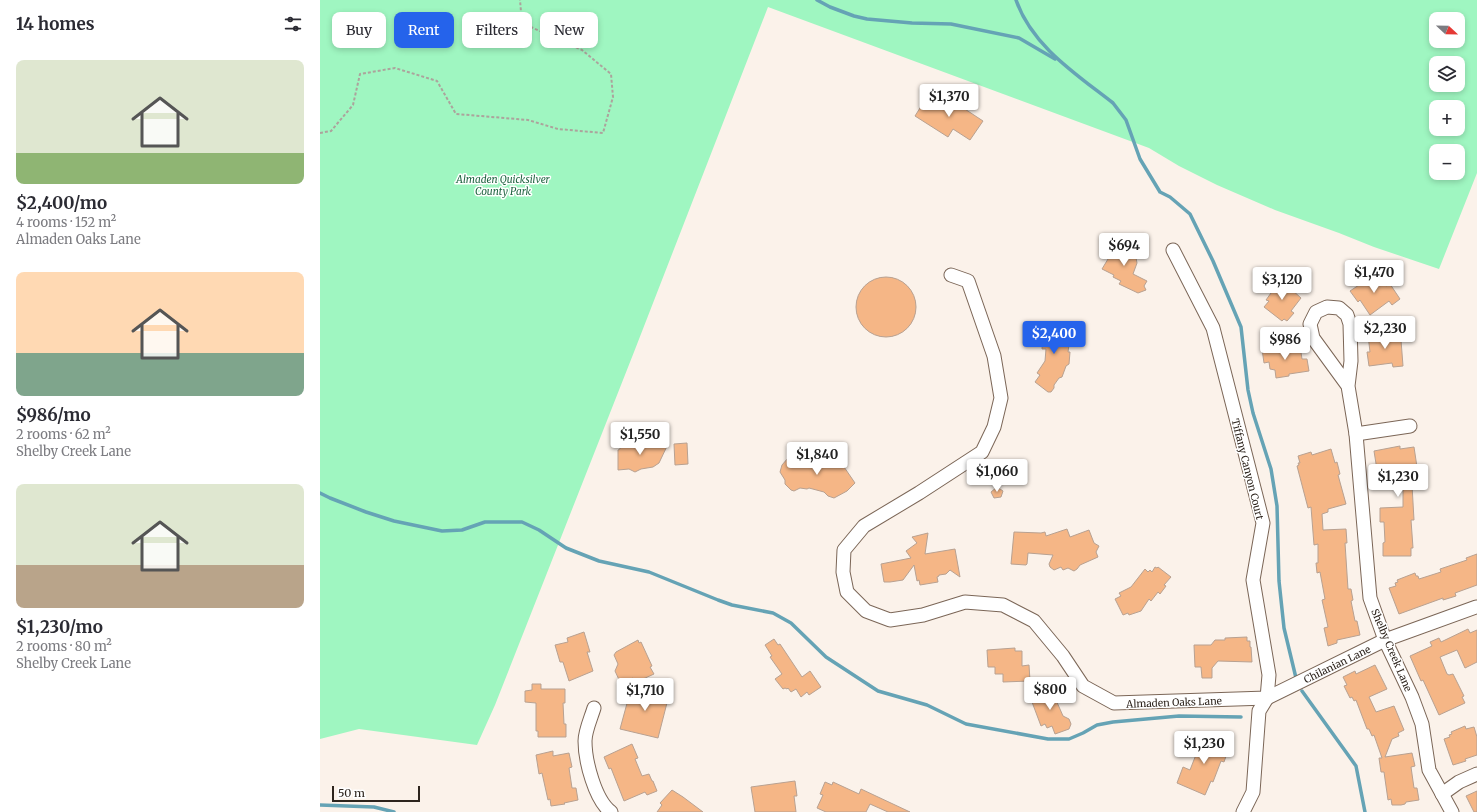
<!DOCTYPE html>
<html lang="en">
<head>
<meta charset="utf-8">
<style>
	body { margin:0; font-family:Merriweather,serif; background:#f2f2f3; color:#2b2b33; height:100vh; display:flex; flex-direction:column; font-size:15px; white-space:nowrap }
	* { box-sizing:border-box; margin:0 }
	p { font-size:13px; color:#7c7c81 }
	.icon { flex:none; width:22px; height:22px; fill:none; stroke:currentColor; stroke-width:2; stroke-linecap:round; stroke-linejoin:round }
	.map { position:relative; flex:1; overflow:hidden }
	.drawer { display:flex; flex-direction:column; background:#fff; width:320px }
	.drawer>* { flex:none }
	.banner { position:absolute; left:12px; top:12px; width:380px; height:36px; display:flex; gap:8px }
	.needle { width:26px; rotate:112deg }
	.controls { position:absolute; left:1109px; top:12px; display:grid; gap:8px }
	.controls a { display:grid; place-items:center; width:36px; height:36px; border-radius:8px; background:#fff; box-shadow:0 2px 6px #0003; font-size:20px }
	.scale { position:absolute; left:12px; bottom:10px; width:88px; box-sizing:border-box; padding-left:4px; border:2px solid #2d241d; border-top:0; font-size:11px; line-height:14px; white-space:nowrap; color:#2d241d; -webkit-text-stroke:3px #fff; paint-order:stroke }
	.price { position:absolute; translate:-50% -34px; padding:0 9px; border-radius:4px; background:#fff; color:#222; font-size:13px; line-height:26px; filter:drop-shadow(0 1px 2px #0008) }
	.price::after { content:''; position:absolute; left:50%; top:24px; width:12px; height:9px; margin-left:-6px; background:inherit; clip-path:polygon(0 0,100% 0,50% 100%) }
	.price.on { background:#2563eb; color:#fff }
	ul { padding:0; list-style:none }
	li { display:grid; align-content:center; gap:8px; height:212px; padding:0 16px }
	li span { display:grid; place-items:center; height:124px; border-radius:8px; color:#555 }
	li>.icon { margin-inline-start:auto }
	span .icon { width:72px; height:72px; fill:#fffc; stroke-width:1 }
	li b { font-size:17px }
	h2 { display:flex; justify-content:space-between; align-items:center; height:48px; padding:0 16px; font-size:17px }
	.pill { padding:0 14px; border-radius:8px; background:#fff; box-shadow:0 2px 6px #0003; font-size:14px; line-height:36px }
	.pill.on { background:#2563eb; color:#fff }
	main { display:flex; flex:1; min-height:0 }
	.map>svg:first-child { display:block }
</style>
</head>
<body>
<main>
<section class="drawer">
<h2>14 homes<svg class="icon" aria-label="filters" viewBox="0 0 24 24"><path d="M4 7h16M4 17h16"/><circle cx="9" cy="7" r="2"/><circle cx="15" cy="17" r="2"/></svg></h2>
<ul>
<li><span style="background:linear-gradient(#dfe7d0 75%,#8fb573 0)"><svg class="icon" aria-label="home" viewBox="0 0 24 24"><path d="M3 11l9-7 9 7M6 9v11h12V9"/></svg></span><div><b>$2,400/mo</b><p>4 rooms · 152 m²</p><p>Almaden Oaks Lane</p></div></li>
<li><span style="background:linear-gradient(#ffd9b3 65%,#7fa58c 0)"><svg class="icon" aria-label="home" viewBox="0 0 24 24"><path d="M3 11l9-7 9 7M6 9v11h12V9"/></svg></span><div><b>$986/mo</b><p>2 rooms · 62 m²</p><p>Shelby Creek Lane</p></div></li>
<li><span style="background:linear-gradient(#dfe7d0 65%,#b9a48a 0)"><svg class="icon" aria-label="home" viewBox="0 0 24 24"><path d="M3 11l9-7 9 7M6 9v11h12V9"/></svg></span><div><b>$1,230/mo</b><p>2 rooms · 80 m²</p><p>Shelby Creek Lane</p></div></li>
</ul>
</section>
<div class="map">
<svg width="1157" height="812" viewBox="0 0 1157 812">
	<rect width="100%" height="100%" fill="#fbf2ea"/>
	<path fill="#9ff6c1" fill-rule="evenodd" d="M0 0H1157V173L1119 269 1054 247 1019 233 955 210 897 185 859 166 829 148 448 7 314 352 175 705 157 745 39 729 0 739ZM1116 19H1138V41H1116ZM1116 63H1138V85H1116ZM1116 107H1138V129H1116ZM1116 151H1138V173H1116Z"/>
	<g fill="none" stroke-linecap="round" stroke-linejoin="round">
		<g stroke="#65a3b5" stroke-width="3.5">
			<path d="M497 0 510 7 534 16 547 19 592 23 631 24 699 38 735 59"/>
			<path d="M696 0C712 46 756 74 793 103L806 120 820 159 840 192 850 197 870 214 893 261 921 327 928 390 933 413 951 469 957 506 959 581 964 628 976 678"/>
			<path d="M0 493 10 498 46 512 74 521 122 531 142 530 165 522H202L219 530 246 548 279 561 329 572 398 600 412 605 453 613 471 623 506 657 558 691 607 705 646 724 728 739H749L763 733 777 725 793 722 859 716 921 717"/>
			<path d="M982 691 1036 766 1045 812"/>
			<path d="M0 805 54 807 74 812"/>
		</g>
	</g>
	<g fill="#f5b686" stroke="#b8a191">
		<path d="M622 94 663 121 650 140 633 129 628 137 595 116 605 100 613 106Z"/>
		<path d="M797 241 814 247 817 263 813 274 827 281 824 286 826 290 818 293 799 284 801 281 793 277 794 275 782 269 788 259 787 252 791 247 793 249Z"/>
		<path d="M1052 275 1056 280 1058 279 1060 281 1062 280 1066 286 1070 284 1080 299 1072 305 1069 301 1050 315 1040 300 1038 302 1030 291 1042 283 1041 282Z"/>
		<circle cx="566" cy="307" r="30"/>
		<path d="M961 280 981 298 971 311 974 313 967 321 964 319 962 321 944 307 949 301 946 300 951 293 949 291 955 283 957 285Z"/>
		<path d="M724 322 745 324 744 331H751L748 352H750L749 364 746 366 742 377 739 378 734 385V388L731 392H728L715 382 720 375 717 373 725 361 726 349H722Z"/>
		<path d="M1075 331 1076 338 1079 337V340H1081L1083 366 1073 367 1072 363 1049 366 1047 352H1050L1048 335Z"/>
		<path d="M960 346V348L980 346 982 359H987L989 371 969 374V376L956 378 955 370 950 369 949 362 944 363 942 349Z"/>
		<path d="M318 441 319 443 332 442V445L348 444 339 463 333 467 321 469 315 472 309 469 298 470V450L300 449V444H305V442Z"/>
		<path d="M367 443 368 464 355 465 354 444Z"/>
		<path d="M1080 446V449L1094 447 1097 467 1099 466 1102 482 1093 483 1092 485 1094 520H1091L1093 548H1091V556H1063V543L1065 542 1064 522H1060V508L1083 507V484L1066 487 1065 484 1062 485V483L1056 484 1054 471 1057 470 1054 451Z"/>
		<path d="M1011 449 1015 463 1017 462 1020 474 1018 475 1026 504 1008 509V512L1002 514 1003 530 1026 529 1027 543H1025L1028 589H1031L1033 600 1031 601 1035 621H1037L1040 635 1017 640V643L1008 646 1004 628 1008 627 1002 600 1005 599 1000 572 997 573 996 563H998V544L994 545 991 507 988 508 977 466 979 465 978 463H980L978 456 991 452 992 455Z"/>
		<path d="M490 454 507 458V460L514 461 513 463 522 464 535 483 527 491 514 498 508 496 504 492 489 488 487 489 480 488 474 491 471 490 465 484V480L460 472 462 465 468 458 473 459 474 458 488 460Z"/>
		<path d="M677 487 683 491 681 497 674 498 671 492Z"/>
		<path d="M747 529 750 537 769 530 774 543 779 546 776 552 778 557 760 565 757 569 754 571 748 568 743 570 741 567 734 570 730 567 729 564 733 555 708 553 707 564 706 565 691 564 694 532 721 533 725 532 726 536Z"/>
		<path d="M608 533 605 554 635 549 640 577 630 570 626 574 619 575V576L617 577 618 582 600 585 599 580 597 581 594 565 583 580 570 582H564L561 564 591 558 586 551 597 543 592 537Z"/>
		<path d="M1157 554V585L1135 593 1136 596 1123 600V598L1079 614 1069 588 1076 586 1075 583 1078 582 1077 580 1095 573 1096 576H1098L1099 579 1121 572 1120 569 1147 560 1146 558Z"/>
		<path d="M835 567 837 568 838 567 851 577 844 585 846 586 840 594 838 592 831 601 829 599 821 611 809 615 808 613 803 615 795 599 801 596 799 593 811 587 825 569 828 572 830 570 832 572Z"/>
		<path d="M1148 629 1150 633 1157 630V662L1145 668 1137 650 1120 657 1127 674 1129 675 1133 674 1144 696 1142 697 1145 703 1119 715 1103 680 1101 681 1090 656 1112 646 1110 642 1119 638 1121 642Z"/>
		<path d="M264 632 270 652H267L273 671 249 681 243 662H240L235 645 248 642 247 638Z"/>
		<path d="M927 637V641H930V647H931L932 662 898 661 892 668V678H882L881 667H875L874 645H891L895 640H905V638Z"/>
		<path d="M454 639 458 645 460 644 482 677 490 671 501 687 489 695 487 692 481 697 476 689 471 692 468 688 467 689 465 688 463 689 455 679 462 674 450 657 452 656 445 645Z"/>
		<path d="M318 640 319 643 321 642 332 666 330 667 334 674 312 684 313 678 301 684 295 671 298 664 294 655 296 652Z"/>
		<path d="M695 648V651H702V666L709 665 710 681 683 682V674H675V667H668L667 650Z"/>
		<path d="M1055 665 1067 689 1049 697 1056 712 1074 706 1084 730 1078 733 1079 736 1072 739 1065 757 1092 753 1095 766 1091 767 1094 788H1097L1099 800 1086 802 1085 804 1081 805H1072L1071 799 1068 800 1064 772H1061L1059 758H1062L1054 735 1052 736 1049 729H1047L1036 700 1034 701 1032 697 1030 698 1024 686 1027 685 1023 677 1035 671 1036 674Z"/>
		<path d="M212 684H221V689H245V703H243L244 724H246V737H218V731H216V703L205 702V691L212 690Z"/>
		<path d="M729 684 743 716 749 719 751 724 749 729 735 734 732 726 727 728 725 724 721 726 712 702 714 698 720 696 717 689Z"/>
		<path d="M312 685 349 695 338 738 300 729Z"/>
		<path d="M1145 726 1146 729 1154 727 1157 737V755L1145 759 1146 761 1133 765 1124 739 1130 737 1129 735 1132 734 1131 732Z"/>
		<path d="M881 737 896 741 897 740 910 745 904 762 901 761 893 782 891 781 885 795 857 783 863 767 870 770 879 747 877 746Z"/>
		<path d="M312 744 318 758 315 759 322 776 329 774 332 781H333L337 791 327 795 325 792 304 801 291 768 289 769 284 757Z"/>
		<path d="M233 751V756L249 753 252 767 249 768 252 788H256L258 800 244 803 245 804 231 806 230 799 228 800 222 773 219 774 216 755Z"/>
		<path d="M475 781 477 796H474L476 812H435L431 787Z"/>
		<path d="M505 782 512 785 513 782 539 794 541 789 590 812H568L550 804 546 812H506L497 808 503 795 500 794Z"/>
		<path d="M352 790 363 797 383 812H337L342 805 340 803Z"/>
		<path d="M1157 791V812H1154L1146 796Z"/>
	</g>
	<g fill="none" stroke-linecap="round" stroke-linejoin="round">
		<defs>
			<g id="street">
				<path d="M853 250 893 328 943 523 933 580 949 675 947 698 939 711 933 792 923 812"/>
				<path d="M631 275 648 281 674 356 681 398 674 427 662 452 599 493 544 526 524 550 523 572 527 592 546 611 570 620 603 615 645 602 683 605 714 621 743 656 763 686 794 703 947 698 1065 640 1156 607"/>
				<path d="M1028 386 993 338 990 324 996 312 1007 307 1019 308 1027 315 1030 324 1031 361 1028 386 1036 434 1050 598 1065 640 1092 697 1102 724 1109 770 1132 812"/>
				<path d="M1036 434 1090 426"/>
				<path d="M274 708C271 718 265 731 265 741 265 761 275 800 291 812"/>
				<path d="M1122 794 1139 782 1157 774"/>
			</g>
		</defs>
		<use href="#street" stroke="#7b6657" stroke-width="15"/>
		<path stroke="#aca39c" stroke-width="2" stroke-dasharray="3 2" stroke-linecap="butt" d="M0 133 11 131 33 105 40 74 75 68 117 81 136 114 208 120 238 129 283 133 293 97 291 74 262 50 202 23 200 0"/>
		<use href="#street" stroke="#fff" stroke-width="13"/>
	</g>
	<g text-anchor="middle" stroke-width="3" stroke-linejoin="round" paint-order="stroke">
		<g font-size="10" font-style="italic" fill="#1f6440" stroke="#fff">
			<text x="183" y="183">Almaden Quicksilver<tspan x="183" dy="12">County Park</tspan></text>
		</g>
		<g font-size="10" fill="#2d241d" stroke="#fff">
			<text transform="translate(928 469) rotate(76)" y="4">Tiffany Canyon Court</text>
			<text transform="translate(1072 650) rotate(67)" y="4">Shelby Creek Lane</text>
			<text transform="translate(1017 664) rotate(-26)" y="4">Chilanian Lane</text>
			<text transform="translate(854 702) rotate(-2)" y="4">Almaden Oaks Lane</text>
		</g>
	</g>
</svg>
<div class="controls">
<a><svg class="needle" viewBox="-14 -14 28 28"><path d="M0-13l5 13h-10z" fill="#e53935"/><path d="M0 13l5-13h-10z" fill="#7c7c81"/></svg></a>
<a><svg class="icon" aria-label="layers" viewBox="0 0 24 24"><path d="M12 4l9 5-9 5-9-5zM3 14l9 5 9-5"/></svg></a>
<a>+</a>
<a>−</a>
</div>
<div class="scale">50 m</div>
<b class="price" style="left:629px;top:118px">$1,370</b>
<b class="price" style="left:804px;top:267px">$694</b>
<b class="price" style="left:1054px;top:294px">$1,470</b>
<b class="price" style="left:962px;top:301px">$3,120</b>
<b class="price" style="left:1065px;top:350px">$2,230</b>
<b class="price on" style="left:734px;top:355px">$2,400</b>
<b class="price" style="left:965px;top:361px">$986</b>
<b class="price" style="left:320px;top:456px">$1,550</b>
<b class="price" style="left:497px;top:476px">$1,840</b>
<b class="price" style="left:677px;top:493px">$1,060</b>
<b class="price" style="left:1078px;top:498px">$1,230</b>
<b class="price" style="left:730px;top:711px">$800</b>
<b class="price" style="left:325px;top:712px">$1,710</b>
<b class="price" style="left:884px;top:765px">$1,230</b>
<div class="banner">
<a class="pill">Buy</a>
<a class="pill on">Rent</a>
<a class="pill">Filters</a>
<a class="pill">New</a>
</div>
</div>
</main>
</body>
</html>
